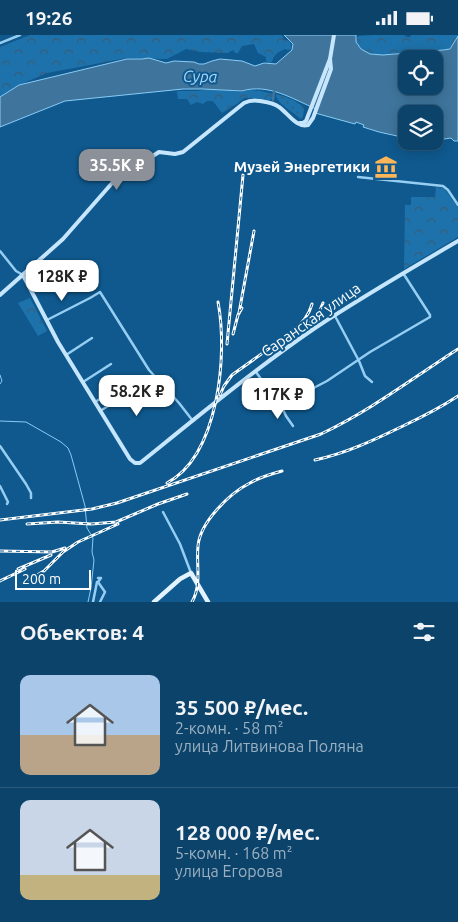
<!DOCTYPE html>
<html lang="ru">
<head>
<meta charset="utf-8">
<style>
	body { margin:0; font-family:Ubuntu,sans-serif; background:#144a70; color:#f1f3f6; height:100vh; display:flex; flex-direction:column; font-size:19px; white-space:nowrap }
	* { box-sizing:border-box; margin:0 }
	p { font-size:16px; color:#9ab0c1 }
	.icon { flex:none; width:28px; height:28px; fill:none; stroke:currentColor; stroke-width:2; stroke-linecap:round; stroke-linejoin:round }
	.map { position:relative; height:567px; overflow:hidden }
	.panel { display:flex; flex-direction:column; background:#0b436a; flex:1 }
	.panel>* { flex:none }
	.tools { position:absolute; left:398px; top:15px; display:grid; gap:10px }
	.tools a { display:grid; place-items:center; width:45px; height:45px; border-radius:10px; background:#0b436a; box-shadow:0 2px 12px #0003,0 0 0 1px #2b5c7e; font-size:25px }
	.scale { position:absolute; left:15px; bottom:12px; width:76px; box-sizing:border-box; padding-left:5px; border:2px solid #fff; border-top:0; font-size:14px; line-height:18px; white-space:nowrap; color:#fff; -webkit-text-stroke:4px #0f598e; paint-order:stroke }
	.price { position:absolute; translate:-50% -42px; padding:0 11px; border-radius:10px; background:#fff; color:#222; font-size:16px; line-height:32px; filter:drop-shadow(0 1px 2px #0008) }
	.price::after { content:''; position:absolute; left:50%; top:30px; width:15px; height:11px; margin-left:-8px; background:inherit; clip-path:polygon(0 0,100% 0,50% 100%) }
	.price.current { background:#8c9099; color:#fff }
	ul { padding:0; list-style:none }
	li { display:flex; align-items:center; gap:15px; height:125px; padding:0 20px }
	li+li { border-top:1px solid #2b5c7e }
	li span { display:grid; place-items:center; flex:none; width:140px; height:100px; border-radius:10px; color:#555 }
	li>.icon { margin-inline-start:auto }
	span .icon { width:60px; height:60px; fill:#fffc; stroke-width:1 }
	li b { font-size:21px }
	h2 { display:flex; justify-content:space-between; align-items:center; height:60px; padding:0 20px; font-size:21px }
	.status { display:flex; justify-content:space-between; align-items:center; height:35px; padding:0 25px; background:#0b436a; direction:ltr }
	.status svg { height:14px; fill:currentColor }
	.map>svg:first-child { display:block }
</style>
</head>
<body>
<div class="status"><b>19:26</b><svg viewBox="0 0 49 12"><path d="M0 12V9h3v3zM5 12V6h3v6zM10 12V3h3v9zM15 12V0h3v12zM26 1h20v11H26zM47 4h2v5h-2z"/></svg></div>
<div class="map">
<svg width="458" height="567" viewBox="0 0 458 567">
	<defs>
		<pattern id="grass-dots" width="8" height="8" patternUnits="userSpaceOnUse" patternTransform="scale(1.25)"><rect width="8" height="8" fill="#1d72ab"/><path d="M2 2h.1M6 6h.1" fill="none" stroke="#375d77" stroke-width="1.8" stroke-linecap="round"/></pattern>
		<pattern id="forest-crowns" width="20" height="18" patternUnits="userSpaceOnUse" patternTransform="scale(1.25)"><rect width="20" height="18" fill="#1d72ab"/><path d="M2 6a3 3 0 1 1 6 0M12 15a3 3 0 1 1 6 0" fill="none" stroke="#375d77"/></pattern>
	</defs>
	<rect width="100%" height="100%" fill="#0f598e"/>
	<path fill="url(#grass-dots)" d="M276 59C287 62 296 65 304 73L303 82 301 84C292 76 282 72 276 62Z"/>
	<g fill="url(#forest-crowns)">
		<path d="M30 0H282L284 5C290 5 292 9 291 14L288 15 285 14C278 17 274 19 272 27L269 28 266 26V22L258 18 254 9 242 11 238 18H235L233 15 228 18 201 17 186 14 167 24 127 23 47 38 19 50 0 62V12Z"/>
		<path d="M373 0H404L407 2H410L411 0H458V1L449 14 443 15 383 20 370 19 361 14 356 7V3L359 1Z"/>
		<path d="M208 54 241 57 249 55 261 56 273 59 272 64 268 66 258 63H244L238 68 222 78 213 66H207L203 69 197 67 191 70 187 64H178L177 56H198Z"/>
		<path d="M436 152 443 153 447 157 458 173V202L404 234 405 170H411V162H435Z"/>
		<path d="M30 263 47 296 38 301 18 268Z"/>
	</g>
	<path fill="#3f759c" stroke="#88ccf7" fill-rule="evenodd" d="M284 0H356V7L361 14 370 19 383 20 443 15 450 14 458 1V106H454L451 103 438 105 434 108 429 109 427 106H434V79H406V103L379 97 363 92 364 90 356 87 355 89 315 78 316 74C293 64 268 48 242 56L203 54H183L65 66 0 92V62L19 50 127 24H142L149 23 166 28 174 26 194 27 199 29H204L212 26 220 24 242 26 255 31 264 28 276 29 292 15 293 9ZM406 24H434V51H406Z"/>
	<g fill="none" stroke-linecap="round" stroke-linejoin="round">
		<g stroke="#88ccf7" stroke-width="1">
			<path d="M0 340 2 346 0 349"/>
			<path d="M0 386 26 387 61 407 68 413 71 420 85 471 87 493 93 503 92 517 94 525 91 553 88 567"/>
		</g>
		<path stroke="#3f759c" stroke-width="2.5" d="M273 65 274 57"/>
		<g stroke="#96cef3" stroke-width="2.5">
			<path d="M0 8 20 0"/>
			<path d="M358 142 443 151 448 155 458 170"/>
			<path d="M0 216 16 236 23 240"/>
			<path d="M335 281 359 326 365 341 372 347"/>
			<path d="M47 285 90 263 100 257 149 335 179 368 193 386"/>
			<path d="M66 320 92 303"/>
			<path d="M256 337 273 361 281 370 286 381 293 391"/>
			<path d="M83 347 111 329"/>
			<path d="M95 367 111 357"/>
			<path d="M281 370 327 346 370 317 430 282V280L403 238"/>
			<path d="M100 376 126 360 132 369 137 373 165 354"/>
			<path d="M0 411 26 449 31 458V463"/>
			<path d="M0 451 8 467 7 469"/>
			<path d="M163 477 180 509 191 538"/>
			<path d="M98 543H101L98 547 105 557 100 567"/>
			<path d="M93 567 97 547"/>
		</g>
		<g stroke="#c6e6fd" stroke-width="4">
			<path d="M300 88H303L306 86 330 24 334 0"/>
			<path d="M23 240 58 307 130 424 135 428H140C197 382 255 334 315 293 362 262 410 234 458 206"/>
			<path d="M0 260 63 204 113 147 159 117 175 119 183 117 244 68C250 65 254 65 260 66 266 67 274 68 279 72 288 78 296 93 308 90L313 83 331 34 330 24"/>
		</g>
		<path stroke="#e2f2ff" stroke-width="4.5" d="M154 567 180 544 191 538 208 567"/>
		<defs>
			<g id="rail">
				<path d="M239 278 254 196"/>
				<path d="M308 287 320 275 323 268"/>
				<path d="M233 299 238 280 242 273"/>
				<path d="M227 309 243 140"/>
				<path d="M220 360 224 351 232 340 292 297C301 290 309 280 312 269"/>
				<path d="M315 425C347 418 374 405 403 391 422 382 440 373 458 361"/>
				<path d="M167 448C219 420 228 319 218 267"/>
				<path d="M0 485 92 474 117 468 321 399C370 376 413 343 458 314"/>
				<path d="M27 489 58 487 91 489 116 487 158 469 187 459"/>
				<path d="M0 516 52 517 65 513"/>
				<path d="M18 534 51 520"/>
				<path d="M0 546 25 534"/>
				<path d="M23 548 44 536 63 517 78 507 118 489"/>
				<path d="M192 567C202 549 196 530 198 511 200 487 230 458 250 448 260 442 271 439 282 436"/>
			</g>
		</defs>
		<use href="#rail" stroke="#fff" stroke-width="3"/>
		<use href="#rail" stroke="#0f598e" stroke-width="1" stroke-dasharray="4" stroke-linecap="butt"/>
	</g>
	<defs>
		<symbol id="museum-bare" viewBox="-9 -9 18 18"><path d="M0-6L6-3V-2H-6V-3ZM-5-1h2V3h-2ZM-1-1h2V3h-2ZM3-1h2V3H3ZM-6 4H6V6H-6Z" fill="#ffb658" stroke="#0f598e" stroke-width="2.5" paint-order="stroke"/></symbol>
	</defs>
	<g fill-rule="evenodd">
		<use href="#museum-bare" x="370" y="116" width="32" height="32"/>
	</g>
	<g text-anchor="middle" stroke-width="4" stroke-linejoin="round" paint-order="stroke">
		<g font-size="15" font-weight="bold" fill="#fff" stroke="#0f598e" text-anchor="end">
			<text x="370" y="137">Музей Энергетики</text>
		</g>
		<g font-size="15" fill="#fff" stroke="#0f598e">
			<text transform="translate(311 285) rotate(-35)" y="5">Саранская улица</text>
		</g>
		<g font-size="16" font-style="italic" fill="#a2d7fa" stroke="#0f598e">
			<text transform="translate(200 41) rotate(1)" y="6">Сура</text>
		</g>
	</g>
</svg>
<div class="tools">
<a><svg class="icon" aria-label="locate" viewBox="0 0 24 24"><circle cx="12" cy="12" r="6"/><path d="M12 2v4M12 18v4M2 12h4M18 12h4"/></svg></a>
<a><svg class="icon" aria-label="layers" viewBox="0 0 24 24"><path d="M12 4l9 5-9 5-9-5zM3 14l9 5 9-5"/></svg></a>
</div>
<div class="scale">200 m</div>
<b class="price current" style="left:117px;top:156px">35.5K ₽</b>
<b class="price" style="left:62px;top:267px">128K ₽</b>
<b class="price" style="left:137px;top:382px">58.2K ₽</b>
<b class="price" style="left:278px;top:385px">117K ₽</b>
</div>
<section class="panel">
<h2>Объектов: 4<svg class="icon" aria-label="filters" viewBox="0 0 24 24"><path d="M4 7h16M4 17h16"/><circle cx="9" cy="7" r="2"/><circle cx="15" cy="17" r="2"/></svg></h2>
<ul>
<li><span style="background:linear-gradient(#a9c7e8 60%,#b9a48a 0)"><svg class="icon" aria-label="home" viewBox="0 0 24 24"><path d="M3 11l9-7 9 7M6 9v11h12V9"/></svg></span><div><b>35 500 ₽/мес.</b><p>2-комн. · 58 m²</p><p>улица Литвинова Поляна</p></div></li>
<li><span style="background:linear-gradient(#c9d6e8 75%,#c2b280 0)"><svg class="icon" aria-label="home" viewBox="0 0 24 24"><path d="M3 11l9-7 9 7M6 9v11h12V9"/></svg></span><div><b>128 000 ₽/мес.</b><p>5-комн. · 168 m²</p><p>улица Егорова</p></div></li>
</ul>
</section>
</body>
</html>
